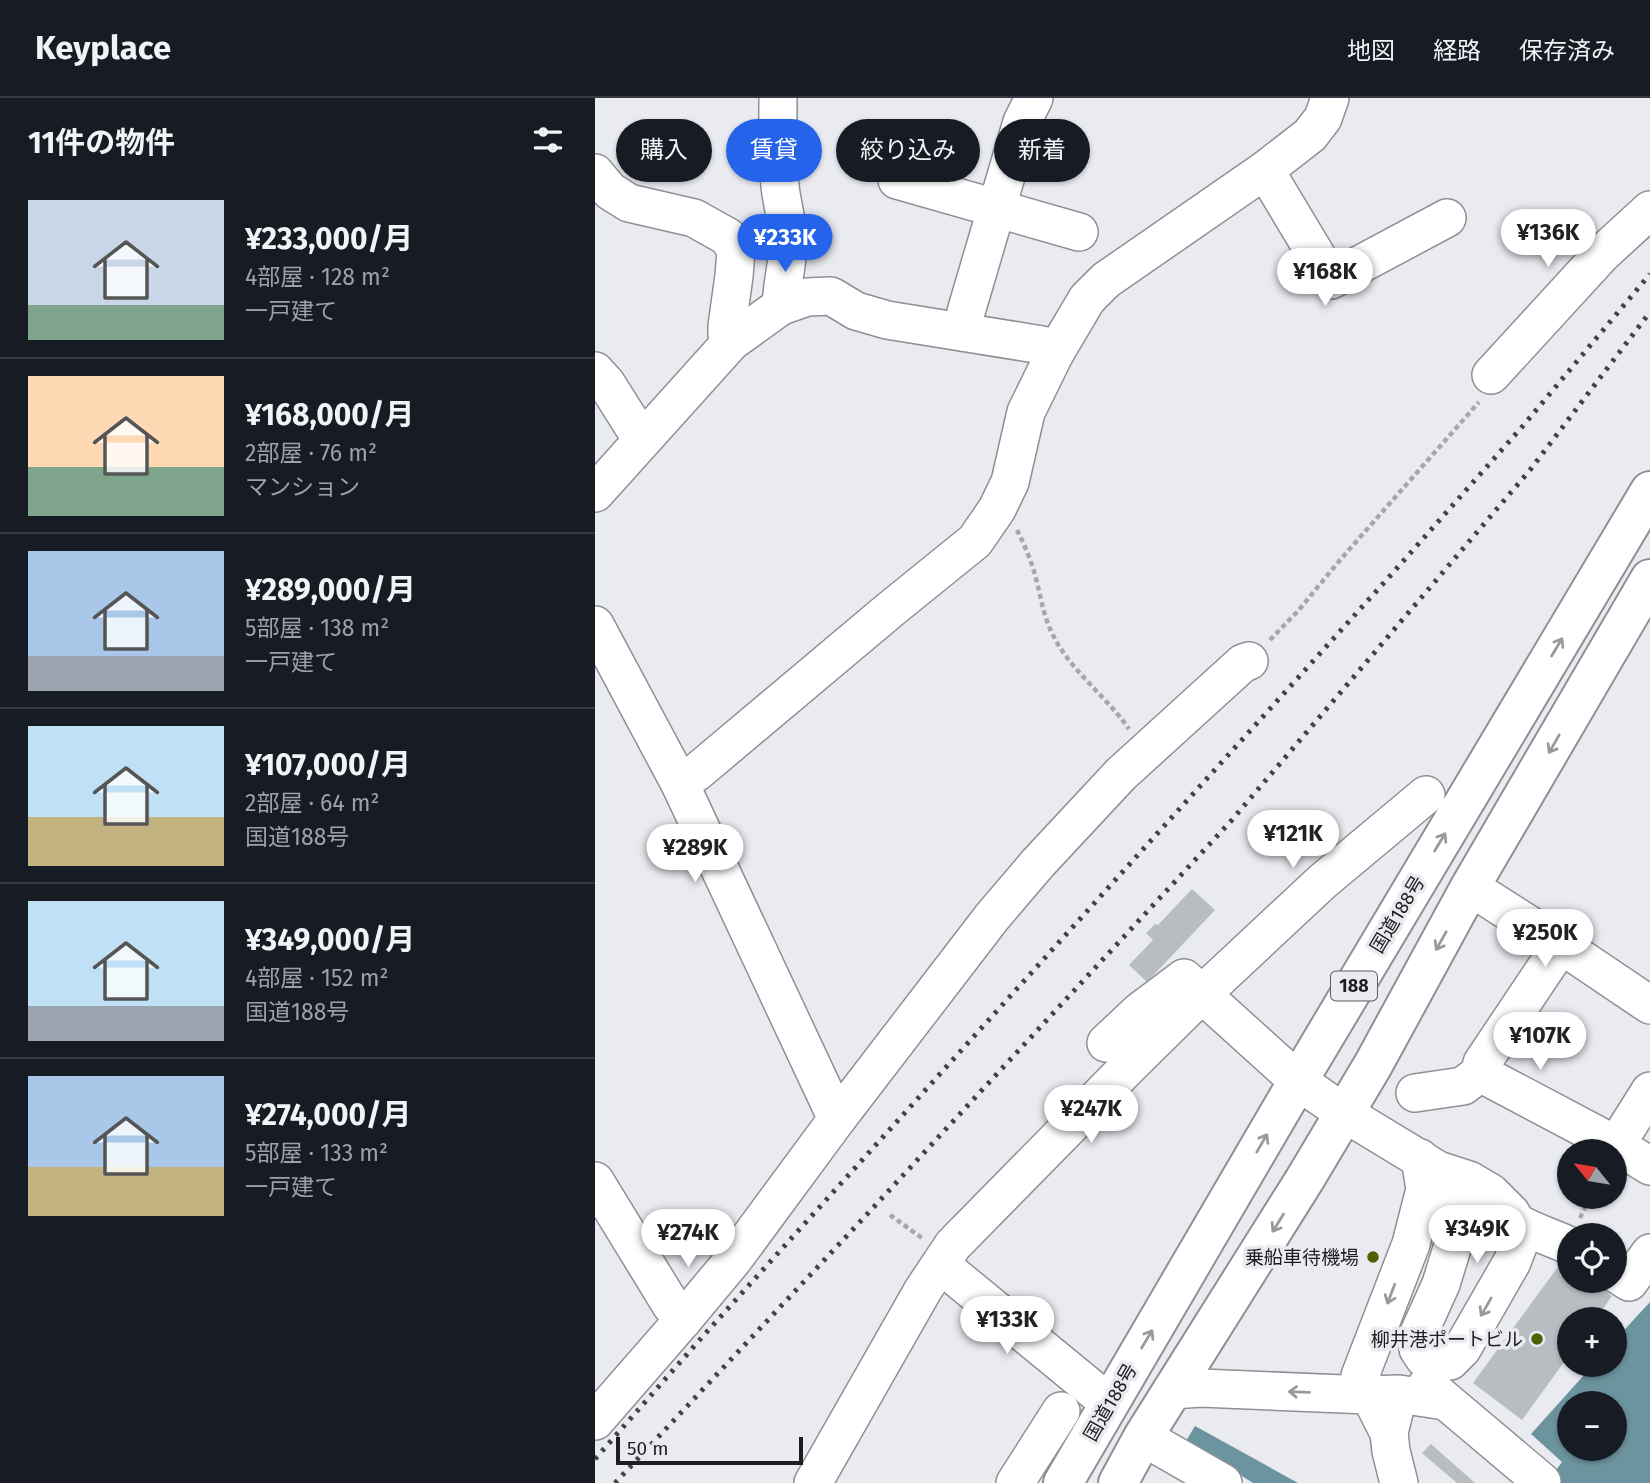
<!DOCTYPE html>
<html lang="ja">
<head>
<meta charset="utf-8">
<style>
	body { margin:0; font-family:"Fira Sans","Noto Sans JP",sans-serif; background:#242831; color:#f1f3f6; height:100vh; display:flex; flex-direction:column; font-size:26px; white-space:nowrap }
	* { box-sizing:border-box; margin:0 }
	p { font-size:23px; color:#9ea1a6 }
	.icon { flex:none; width:38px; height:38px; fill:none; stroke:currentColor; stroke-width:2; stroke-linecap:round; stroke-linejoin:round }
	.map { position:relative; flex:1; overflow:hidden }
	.drawer { display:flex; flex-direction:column; background:#171b24; width:595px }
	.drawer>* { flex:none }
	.banner { position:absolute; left:21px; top:21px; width:665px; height:63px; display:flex; gap:14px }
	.needle { width:46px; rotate:300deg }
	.fabs { position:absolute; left:962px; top:1041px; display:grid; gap:14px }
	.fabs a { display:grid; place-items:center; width:70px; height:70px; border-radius:50%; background:#171b24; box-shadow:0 2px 5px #0004; font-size:35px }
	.scale { position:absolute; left:21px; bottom:18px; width:187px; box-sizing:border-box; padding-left:7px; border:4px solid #1d1e20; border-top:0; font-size:19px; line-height:24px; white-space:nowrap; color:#1d1e20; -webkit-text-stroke:5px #eaebf1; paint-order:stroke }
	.price { position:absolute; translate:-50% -60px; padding:0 16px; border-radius:24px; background:#fff; color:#222; font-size:23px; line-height:46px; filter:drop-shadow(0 2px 4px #0008) }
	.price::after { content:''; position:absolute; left:50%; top:42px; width:21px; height:16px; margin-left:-10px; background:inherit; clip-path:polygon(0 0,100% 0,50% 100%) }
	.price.current { background:#2563eb; color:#fff }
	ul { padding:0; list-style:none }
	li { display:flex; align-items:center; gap:21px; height:175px; padding:0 28px }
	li+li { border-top:2px solid #363941 }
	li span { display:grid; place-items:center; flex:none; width:196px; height:140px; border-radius:0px; color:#555 }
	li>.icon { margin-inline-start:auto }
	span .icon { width:84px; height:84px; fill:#fffc; stroke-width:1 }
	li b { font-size:30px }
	h2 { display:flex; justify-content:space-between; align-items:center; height:84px; padding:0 28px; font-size:30px }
	.tag { padding:0 24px; border-radius:32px; background:#171b24; box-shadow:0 2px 5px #0004; font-size:24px; line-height:63px }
	.tag.current { background:#2563eb; color:#fff }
	header { display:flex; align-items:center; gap:42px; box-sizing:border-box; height:98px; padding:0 35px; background:#171b24; border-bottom:2px solid #363941 }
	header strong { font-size:33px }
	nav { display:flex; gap:38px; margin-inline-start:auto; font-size:24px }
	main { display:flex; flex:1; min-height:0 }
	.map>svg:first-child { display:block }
</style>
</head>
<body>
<header>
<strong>Keyplace</strong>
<nav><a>地図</a><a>経路</a><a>保存済み</a></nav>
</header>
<main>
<section class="drawer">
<h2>11件の物件<svg class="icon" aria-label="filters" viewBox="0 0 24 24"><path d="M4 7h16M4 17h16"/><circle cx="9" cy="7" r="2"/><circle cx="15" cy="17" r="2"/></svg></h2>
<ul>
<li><span style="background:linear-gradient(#c9d6e8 75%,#7fa58c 0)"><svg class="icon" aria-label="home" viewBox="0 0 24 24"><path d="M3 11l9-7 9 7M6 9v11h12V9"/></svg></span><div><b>¥233,000/月</b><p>4部屋 · 128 m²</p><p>一戸建て</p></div></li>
<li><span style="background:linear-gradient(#ffd9b3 65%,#7fa58c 0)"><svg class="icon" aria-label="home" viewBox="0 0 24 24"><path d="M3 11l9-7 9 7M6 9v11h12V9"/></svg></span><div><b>¥168,000/月</b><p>2部屋 · 76 m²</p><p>マンション</p></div></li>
<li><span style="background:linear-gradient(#a9c7e8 75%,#9aa5b1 0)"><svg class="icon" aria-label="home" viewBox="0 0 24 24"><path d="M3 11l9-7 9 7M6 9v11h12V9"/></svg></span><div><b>¥289,000/月</b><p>5部屋 · 138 m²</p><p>一戸建て</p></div></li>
<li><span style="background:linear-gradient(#bfe0f5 65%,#c2b280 0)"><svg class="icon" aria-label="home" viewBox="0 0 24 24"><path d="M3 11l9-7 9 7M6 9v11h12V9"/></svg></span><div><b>¥107,000/月</b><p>2部屋 · 64 m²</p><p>国道188号</p></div></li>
<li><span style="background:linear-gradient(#bfe0f5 75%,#9aa5b1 0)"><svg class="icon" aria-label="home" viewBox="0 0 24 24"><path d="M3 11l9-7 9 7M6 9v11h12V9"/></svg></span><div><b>¥349,000/月</b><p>4部屋 · 152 m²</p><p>国道188号</p></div></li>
<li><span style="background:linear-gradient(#a9c7e8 65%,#c2b280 0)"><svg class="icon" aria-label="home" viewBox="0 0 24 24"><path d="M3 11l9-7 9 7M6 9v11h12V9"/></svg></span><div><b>¥274,000/月</b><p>5部屋 · 133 m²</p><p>一戸建て</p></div></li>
</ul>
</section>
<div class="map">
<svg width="1055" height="1385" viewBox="0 0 1055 1385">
	<rect width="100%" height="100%" fill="#eaebf1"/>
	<g fill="#6c949e" fill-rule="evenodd">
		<path d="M1055 1204V1385H926L959 1375 967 1364 936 1336 998 1267H1020V1242ZM975 1306H1020V1351H975Z"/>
		<path d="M600 1328 703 1385H658L591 1343Z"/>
	</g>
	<g fill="#b8bdc1">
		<path d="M597 791 620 812 552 884 534 867 558 842 551 835 560 826 563 827Z"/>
		<path d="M968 1162 975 1167V1183H997L1017 1198 1000 1222H975V1256L927 1322 878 1285Z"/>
		<path d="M836 1346 880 1385H862L827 1355Z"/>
	</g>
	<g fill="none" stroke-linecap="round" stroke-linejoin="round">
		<defs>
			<g id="minor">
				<path d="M183 0C183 30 182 59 185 88 187 108 194 127 193 148 192 168 187 187 186 208"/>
				<path d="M670 72 736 182 852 120"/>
				<path d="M0 75 15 93 34 105 99 120 133 139 141 153 139 178 132 228V237L136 244"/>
				<path d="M302 82 484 134"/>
				<path d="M368 234 371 214 427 24 439 0"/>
				<path d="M0 273 11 285 47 342"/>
				<path d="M896 277 1007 156 1055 112"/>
				<path d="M0 395 136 244 186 208 212 199 236 198 261 213 292 222 447 247 460 255"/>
				<path d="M0 527 85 686 242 1021 138 1162 88 1222 0 1323"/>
				<path d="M85 686 102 674 296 511 380 443 402 411 415 384 431 314 460 255 492 201 511 182 670 72 715 37 728 20 735 0"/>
				<path d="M875 789 966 847 1055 907"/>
				<path d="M966 847 887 965 885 975 1021 1047 1055 1068"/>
				<path d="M511 945 545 913 589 880 703 983 749 1015 843 1072 874 1082 896 1095 916 1115 921 1124 925 1143 917 1164 867 1251 855 1263 840 1264 829 1260 823 1251V1237L846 1186 863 1131V1116L858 1100 843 1072"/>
				<path d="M820 995 868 988 885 975"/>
				<path d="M242 1021 397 819 443 765 526 676 648 565 654 563"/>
				<path d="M1021 1047 1055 993"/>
				<path d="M0 1083 76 1207 88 1222"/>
				<path d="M921 1124C940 1135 956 1139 975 1148"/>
				<path d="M346 1167 514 1305"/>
				<path d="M1020 1175 1034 1184 1055 1155"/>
				<path d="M832 1287 947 1384"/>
				<path d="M577 1292 606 1290 773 1297 804 1296 850 1303"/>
				<path d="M800 1310 794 1335 796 1353 804 1385"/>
				<path d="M794 1335 765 1278 816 1146 830 1091 825 1060"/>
				<path d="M548 1339 628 1385"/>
				<path d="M218 1385 328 1192 358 1147 533 969 607 896 728 783 831 697"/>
				<path d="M420 1385 466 1313"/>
			</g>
			<g id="highway">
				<path d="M468 1385 703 983 1055 393"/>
				<path d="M523 1385 548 1339 710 1081 778 967 875 789 1055 481"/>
			</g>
		</defs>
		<use href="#minor" stroke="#8f9096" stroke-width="40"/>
		<use href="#highway" stroke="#8f9096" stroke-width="42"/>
		<g stroke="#a6a7ac" stroke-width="4.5" stroke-dasharray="5 3.5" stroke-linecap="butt">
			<path d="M422 432C429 446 436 462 440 477 446 498 448 519 459 539 477 574 511 598 534 631"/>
			<path d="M675 542 703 513 745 462 884 304"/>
			<path d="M295 1117 327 1140"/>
			<path d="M985 1120 995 1099"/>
		</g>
		<use href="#minor" stroke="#fff" stroke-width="37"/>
		<use href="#highway" stroke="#fff" stroke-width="38"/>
		<g stroke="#414244" stroke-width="5" stroke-dasharray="3.5 7" stroke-linecap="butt">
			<path d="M0 1361 109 1237 795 478 927 329 1055 176"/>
			<path d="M20 1385 263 1126 636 723 935 372 1055 214"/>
		</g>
	</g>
	<defs><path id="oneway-shaft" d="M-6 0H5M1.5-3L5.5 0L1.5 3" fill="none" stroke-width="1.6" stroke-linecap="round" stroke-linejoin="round" transform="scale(1.75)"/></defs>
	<g stroke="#999a9b">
		<use href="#oneway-shaft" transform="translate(962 549) rotate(-59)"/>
		<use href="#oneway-shaft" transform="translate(959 646) rotate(120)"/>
		<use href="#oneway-shaft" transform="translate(845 744) rotate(-59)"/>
		<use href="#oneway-shaft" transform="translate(846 843) rotate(119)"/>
		<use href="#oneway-shaft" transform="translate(667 1045) rotate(-60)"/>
		<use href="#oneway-shaft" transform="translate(683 1125) rotate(122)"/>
		<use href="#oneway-shaft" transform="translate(796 1196) rotate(111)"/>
		<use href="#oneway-shaft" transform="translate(891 1209) rotate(120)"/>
		<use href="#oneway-shaft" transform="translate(552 1241) rotate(-59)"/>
		<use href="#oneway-shaft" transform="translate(704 1294) rotate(-178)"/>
	</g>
	<g fill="#4e5f04" stroke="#eaebf1" stroke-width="2.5">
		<circle cx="778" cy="1159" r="7"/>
		<circle cx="942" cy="1241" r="7"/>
	</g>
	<g text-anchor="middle" stroke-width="7" stroke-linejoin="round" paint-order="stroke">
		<rect fill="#eaebf1" stroke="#5a5c5f" stroke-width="2" x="736" y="873.5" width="46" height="29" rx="5"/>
		<g font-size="18" font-weight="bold" fill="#1d1e20">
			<text x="759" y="894">188</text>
		</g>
		<g font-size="19" fill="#1d1e20" stroke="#eaebf1">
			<text transform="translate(802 816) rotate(-59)" y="7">国道188号</text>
			<text transform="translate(515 1304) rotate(-60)" y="7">国道188号</text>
		</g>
		<g font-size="19" fill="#1d1e20" stroke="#eaebf1" text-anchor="end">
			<text x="764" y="1166">乗船車待機場</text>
			<text x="928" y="1248">柳井港ポートビル</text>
		</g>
	</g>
</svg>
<div class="fabs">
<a><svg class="needle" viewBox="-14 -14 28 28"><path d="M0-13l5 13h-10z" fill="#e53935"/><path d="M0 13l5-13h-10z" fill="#9ea1a6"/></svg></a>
<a><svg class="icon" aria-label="locate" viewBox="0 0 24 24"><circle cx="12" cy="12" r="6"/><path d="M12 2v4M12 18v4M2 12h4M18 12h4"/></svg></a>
<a>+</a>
<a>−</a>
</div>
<div class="scale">50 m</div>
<b class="price" style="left:953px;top:171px">¥136K</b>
<b class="price current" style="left:190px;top:176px">¥233K</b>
<b class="price" style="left:730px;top:210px">¥168K</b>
<b class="price" style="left:698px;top:772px">¥121K</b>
<b class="price" style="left:100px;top:786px">¥289K</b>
<b class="price" style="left:950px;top:871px">¥250K</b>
<b class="price" style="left:945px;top:974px">¥107K</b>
<b class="price" style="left:496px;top:1047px">¥247K</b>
<b class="price" style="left:882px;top:1167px">¥349K</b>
<b class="price" style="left:93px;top:1171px">¥274K</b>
<b class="price" style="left:412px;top:1258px">¥133K</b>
<div class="banner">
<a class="tag">購入</a>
<a class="tag current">賃貸</a>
<a class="tag">絞り込み</a>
<a class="tag">新着</a>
</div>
</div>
</main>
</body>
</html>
